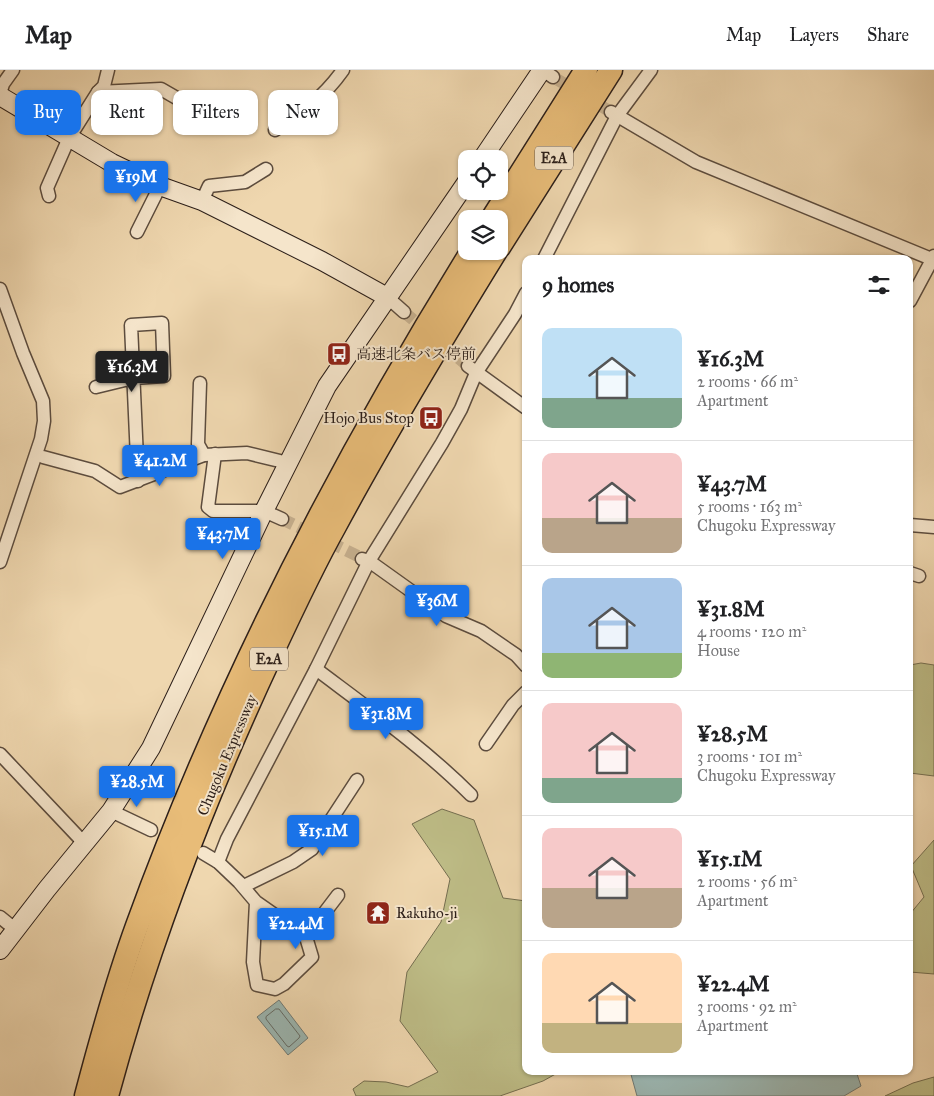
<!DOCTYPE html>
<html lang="en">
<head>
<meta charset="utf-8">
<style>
	body { margin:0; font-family:"IM FELL Great Primer","Noto Serif JP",serif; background:#f2f2f2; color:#202124; height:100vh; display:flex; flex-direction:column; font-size:19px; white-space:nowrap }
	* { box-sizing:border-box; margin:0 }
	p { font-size:16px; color:#757577 }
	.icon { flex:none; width:28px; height:28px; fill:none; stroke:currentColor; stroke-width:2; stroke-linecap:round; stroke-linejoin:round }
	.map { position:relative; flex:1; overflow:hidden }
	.details { position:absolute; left:522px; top:185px; width:391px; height:820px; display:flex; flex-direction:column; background:#fff; border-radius:10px; box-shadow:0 1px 4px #0004 }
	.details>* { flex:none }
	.top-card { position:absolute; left:15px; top:20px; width:432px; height:45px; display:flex; gap:10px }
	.fabs { position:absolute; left:458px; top:80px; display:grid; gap:10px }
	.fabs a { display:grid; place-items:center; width:50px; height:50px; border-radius:10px; background:#fff; box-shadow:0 1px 4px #0004; font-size:25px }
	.price { position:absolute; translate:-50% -42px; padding:0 11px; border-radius:5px; background:#1a73e8; color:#fff; font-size:16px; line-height:32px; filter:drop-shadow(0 1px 2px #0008) }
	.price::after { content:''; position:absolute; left:50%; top:30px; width:15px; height:11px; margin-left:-8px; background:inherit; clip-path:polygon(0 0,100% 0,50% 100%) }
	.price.selected { background:#222; color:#fff }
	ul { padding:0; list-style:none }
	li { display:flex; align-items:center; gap:15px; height:125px; padding:0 20px }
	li+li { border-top:1px solid #e0e0e0 }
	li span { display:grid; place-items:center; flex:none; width:140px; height:100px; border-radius:10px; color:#555 }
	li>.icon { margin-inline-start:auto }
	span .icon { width:60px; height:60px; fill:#fffc; stroke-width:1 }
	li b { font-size:21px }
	h2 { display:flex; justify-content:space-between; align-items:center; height:60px; padding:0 20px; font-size:21px }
	.pill { padding:0 18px; border-radius:10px; background:#fff; box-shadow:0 1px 4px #0004; font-size:18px; line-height:45px }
	.pill.selected { background:#1a73e8; color:#fff }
	header { display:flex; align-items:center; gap:30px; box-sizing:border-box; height:70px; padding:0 25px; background:#fff; border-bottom:1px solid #e0e0e0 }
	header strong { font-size:24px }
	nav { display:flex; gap:28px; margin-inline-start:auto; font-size:18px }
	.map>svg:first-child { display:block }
</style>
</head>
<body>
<header>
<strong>Map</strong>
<nav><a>Map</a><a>Layers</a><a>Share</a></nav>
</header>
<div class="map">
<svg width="934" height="1026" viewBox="0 0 934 1026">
	<rect width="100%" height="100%" fill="#efd7af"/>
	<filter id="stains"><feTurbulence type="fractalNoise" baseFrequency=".004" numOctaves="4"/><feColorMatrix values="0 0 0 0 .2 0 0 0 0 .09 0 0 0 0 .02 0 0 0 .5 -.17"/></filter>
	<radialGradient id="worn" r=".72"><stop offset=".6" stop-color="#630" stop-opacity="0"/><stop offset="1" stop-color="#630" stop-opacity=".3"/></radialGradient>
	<g fill="#bebd87" stroke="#746e50">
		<path d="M921 593 934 595V706L910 703V595Z"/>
		<path d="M442 739 474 750 503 828 526 831V1001H561L543 1011 500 1026H356L353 1019 364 1011 386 1012 408 1017 438 1002 400 951 407 902 441 852 450 809 412 754Z"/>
		<path d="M934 770V904L910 902V844L924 827 911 796Z"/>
		<path d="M934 1007V1026H885L913 1013Z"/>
	</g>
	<g fill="#9cb8b4" stroke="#6f7a76">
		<path d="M279 930 308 968 288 985 257 947Z"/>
		<path d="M630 1001H856L861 1016 844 1026H637Z"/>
	</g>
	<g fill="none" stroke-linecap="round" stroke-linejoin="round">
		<path stroke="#646b66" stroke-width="1" d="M276 939H279L300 966 299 968 289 977 287 976 266 949V947Z"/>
		<g stroke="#c8b291" stroke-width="12" stroke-dasharray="12 6" stroke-linecap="butt">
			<path d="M553 7 611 42"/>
			<path d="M404 242 468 296"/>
			<path d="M282 449 362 488"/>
		</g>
		<defs>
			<g id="street">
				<path d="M543 0 553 7"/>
				<path d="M98 22 161 19 194 38"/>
				<path d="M0 24 3 14 13 0"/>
				<path d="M611 42 696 92 934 190"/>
				<path d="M275 60C302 43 324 27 343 0"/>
				<path d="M49 126 47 118 69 68 98 22 104 16 108 0"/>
				<path d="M202 131 209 116 245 112 266 99"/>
				<path d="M137 162 160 116"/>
				<path d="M544 189 617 46 651 0"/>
				<path d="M0 219 23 283 43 331 44 351 41 369 0 492"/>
				<path d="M387 227 404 242"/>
				<path d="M910 231 934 186"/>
				<path d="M468 296 526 338"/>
				<path d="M200 313 198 374 204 385"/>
				<path d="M96 317 133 308 164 306 162 253 131 255 138 411"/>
				<path d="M215 384 208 437 213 441H264L282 449"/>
				<path d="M43 387 95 401 120 417 204 385 247 383 288 393"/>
				<path d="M910 455 934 457"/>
				<path d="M362 489 369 491 446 546 481 561 516 585 526 596"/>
				<path d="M910 503 919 506"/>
				<path d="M316 599C369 639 424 678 471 725"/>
				<path d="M486 674 513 635 526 622"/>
				<path d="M0 684 84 773"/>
				<path d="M111 741 151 760"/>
				<path d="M203 783 218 792 239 812 256 832 306 867 312 887 284 914 275 919 257 915 253 892 256 832"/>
				<path d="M218 792 227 769 316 599 369 491 442 373 461 339 476 303 515 244 526 223"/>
				<path d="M244 816 293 792 312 779 357 710"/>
				<path d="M0 847 16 860"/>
				<path d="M306 867 338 825"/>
			</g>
			<g id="secondary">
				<path d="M0 26 112 93 160 116 202 131 322 191 387 227"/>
				<path d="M482 89 542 0"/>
				<path d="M0 880 47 819 111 741 151 678 264 441 327 316 466 113"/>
			</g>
			<g id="highway">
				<path d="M492 149 586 0"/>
				<path d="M499 177 611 0"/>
				<path d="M86 1026C101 969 117 911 137 856 223 619 339 395 472 181"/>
				<path d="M107 1026C148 873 205 726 272 583 292 540 312 497 335 456 385 363 440 272 496 181"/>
			</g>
		</defs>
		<use href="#street" stroke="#5c4c3e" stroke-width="15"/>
		<use href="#secondary" stroke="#2b1e19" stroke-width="20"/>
		<use href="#highway" stroke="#2b1e19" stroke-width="25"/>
		<use href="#street" stroke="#f5e5cb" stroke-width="12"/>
		<use href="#secondary" stroke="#f5e5cb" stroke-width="18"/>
		<use href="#highway" stroke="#e8bc78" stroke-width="22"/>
	</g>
	<defs>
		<symbol id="bus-square" viewBox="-11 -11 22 22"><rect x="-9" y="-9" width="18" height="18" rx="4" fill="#8f2418" stroke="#f5e5cb"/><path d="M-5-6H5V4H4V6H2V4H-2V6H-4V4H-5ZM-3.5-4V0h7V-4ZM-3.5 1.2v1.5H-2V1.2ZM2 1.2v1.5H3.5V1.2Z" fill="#fff"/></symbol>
		<symbol id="temple-square" viewBox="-11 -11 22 22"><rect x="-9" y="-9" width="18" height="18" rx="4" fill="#8f2418" stroke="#f5e5cb"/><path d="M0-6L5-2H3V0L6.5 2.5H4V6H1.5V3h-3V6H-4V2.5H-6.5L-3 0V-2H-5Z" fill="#fff"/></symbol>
	</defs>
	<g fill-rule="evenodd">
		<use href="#bus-square" x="325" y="270" width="28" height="28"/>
		<use href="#bus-square" x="417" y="334" width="28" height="28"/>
		<use href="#temple-square" x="364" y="829" width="28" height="28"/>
	</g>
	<g text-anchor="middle" stroke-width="4" stroke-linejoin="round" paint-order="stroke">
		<g fill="#f5e5cb" stroke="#685a4e" stroke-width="1">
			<rect x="535" y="76.5" width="38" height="23" rx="4"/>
			<rect x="250" y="577.5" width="38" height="23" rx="4"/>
		</g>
		<g font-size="14" font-weight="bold" fill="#2b1e19">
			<text x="554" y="93">E2A</text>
			<text x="269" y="594">E2A</text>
		</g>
		<g font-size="15" fill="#2b1e19" stroke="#f5e5cb" text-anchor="start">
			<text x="356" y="289">高速北条バス停前</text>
			<text x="414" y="353" text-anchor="end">Hojo Bus Stop</text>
			<text x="396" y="848">Rakuho-ji</text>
		</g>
		<g font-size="15" fill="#2b1e19" stroke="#f5e5cb">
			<text transform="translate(227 685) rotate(-67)" y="5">Chugoku Expressway</text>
		</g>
	</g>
	<rect width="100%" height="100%" filter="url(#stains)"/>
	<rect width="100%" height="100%" fill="url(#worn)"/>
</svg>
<div class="fabs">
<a><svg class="icon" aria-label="locate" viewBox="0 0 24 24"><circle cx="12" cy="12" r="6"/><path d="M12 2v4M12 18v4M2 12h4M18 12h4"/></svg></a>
<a><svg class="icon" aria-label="layers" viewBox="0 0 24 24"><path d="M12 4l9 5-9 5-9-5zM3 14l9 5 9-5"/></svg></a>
</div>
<b class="price" style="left:136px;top:133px">¥19M</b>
<b class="price selected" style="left:132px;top:323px">¥16.3M</b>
<b class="price" style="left:160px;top:417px">¥41.2M</b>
<b class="price" style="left:223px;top:490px">¥43.7M</b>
<b class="price" style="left:437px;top:557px">¥36M</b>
<b class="price" style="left:386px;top:670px">¥31.8M</b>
<b class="price" style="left:137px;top:738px">¥28.5M</b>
<b class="price" style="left:323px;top:787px">¥15.1M</b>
<b class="price" style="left:296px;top:880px">¥22.4M</b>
<div class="top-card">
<a class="pill selected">Buy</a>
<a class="pill">Rent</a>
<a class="pill">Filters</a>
<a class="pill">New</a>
</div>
<section class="details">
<h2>9 homes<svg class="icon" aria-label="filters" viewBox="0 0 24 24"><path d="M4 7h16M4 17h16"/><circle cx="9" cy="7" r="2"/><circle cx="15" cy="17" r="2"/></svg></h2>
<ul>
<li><span style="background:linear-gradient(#bfe0f5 70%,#7fa58c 0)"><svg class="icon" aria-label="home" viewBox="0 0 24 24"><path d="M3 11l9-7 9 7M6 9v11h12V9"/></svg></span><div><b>¥16.3M</b><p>2 rooms · 66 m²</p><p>Apartment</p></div></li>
<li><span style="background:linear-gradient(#f6c9c9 65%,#b9a48a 0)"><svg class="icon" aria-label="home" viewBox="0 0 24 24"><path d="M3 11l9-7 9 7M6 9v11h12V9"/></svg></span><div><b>¥43.7M</b><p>5 rooms · 163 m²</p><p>Chugoku Expressway</p></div></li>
<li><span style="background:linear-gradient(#a9c7e8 75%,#8fb573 0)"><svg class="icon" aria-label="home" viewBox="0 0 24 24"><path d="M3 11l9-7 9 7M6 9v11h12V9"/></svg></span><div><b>¥31.8M</b><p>4 rooms · 120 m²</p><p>House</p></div></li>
<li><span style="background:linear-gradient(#f6c9c9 75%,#7fa58c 0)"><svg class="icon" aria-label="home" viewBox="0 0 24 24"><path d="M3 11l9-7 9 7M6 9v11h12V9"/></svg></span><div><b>¥28.5M</b><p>3 rooms · 101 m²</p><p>Chugoku Expressway</p></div></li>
<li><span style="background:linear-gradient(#f6c9c9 60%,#b9a48a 0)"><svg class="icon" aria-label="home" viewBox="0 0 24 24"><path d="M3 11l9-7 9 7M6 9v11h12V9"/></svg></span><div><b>¥15.1M</b><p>2 rooms · 56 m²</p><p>Apartment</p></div></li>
<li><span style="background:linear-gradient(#ffd9b3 70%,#c2b280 0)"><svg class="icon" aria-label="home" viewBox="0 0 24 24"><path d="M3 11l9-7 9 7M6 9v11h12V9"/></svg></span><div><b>¥22.4M</b><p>3 rooms · 92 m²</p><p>Apartment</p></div></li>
</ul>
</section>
</div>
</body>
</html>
